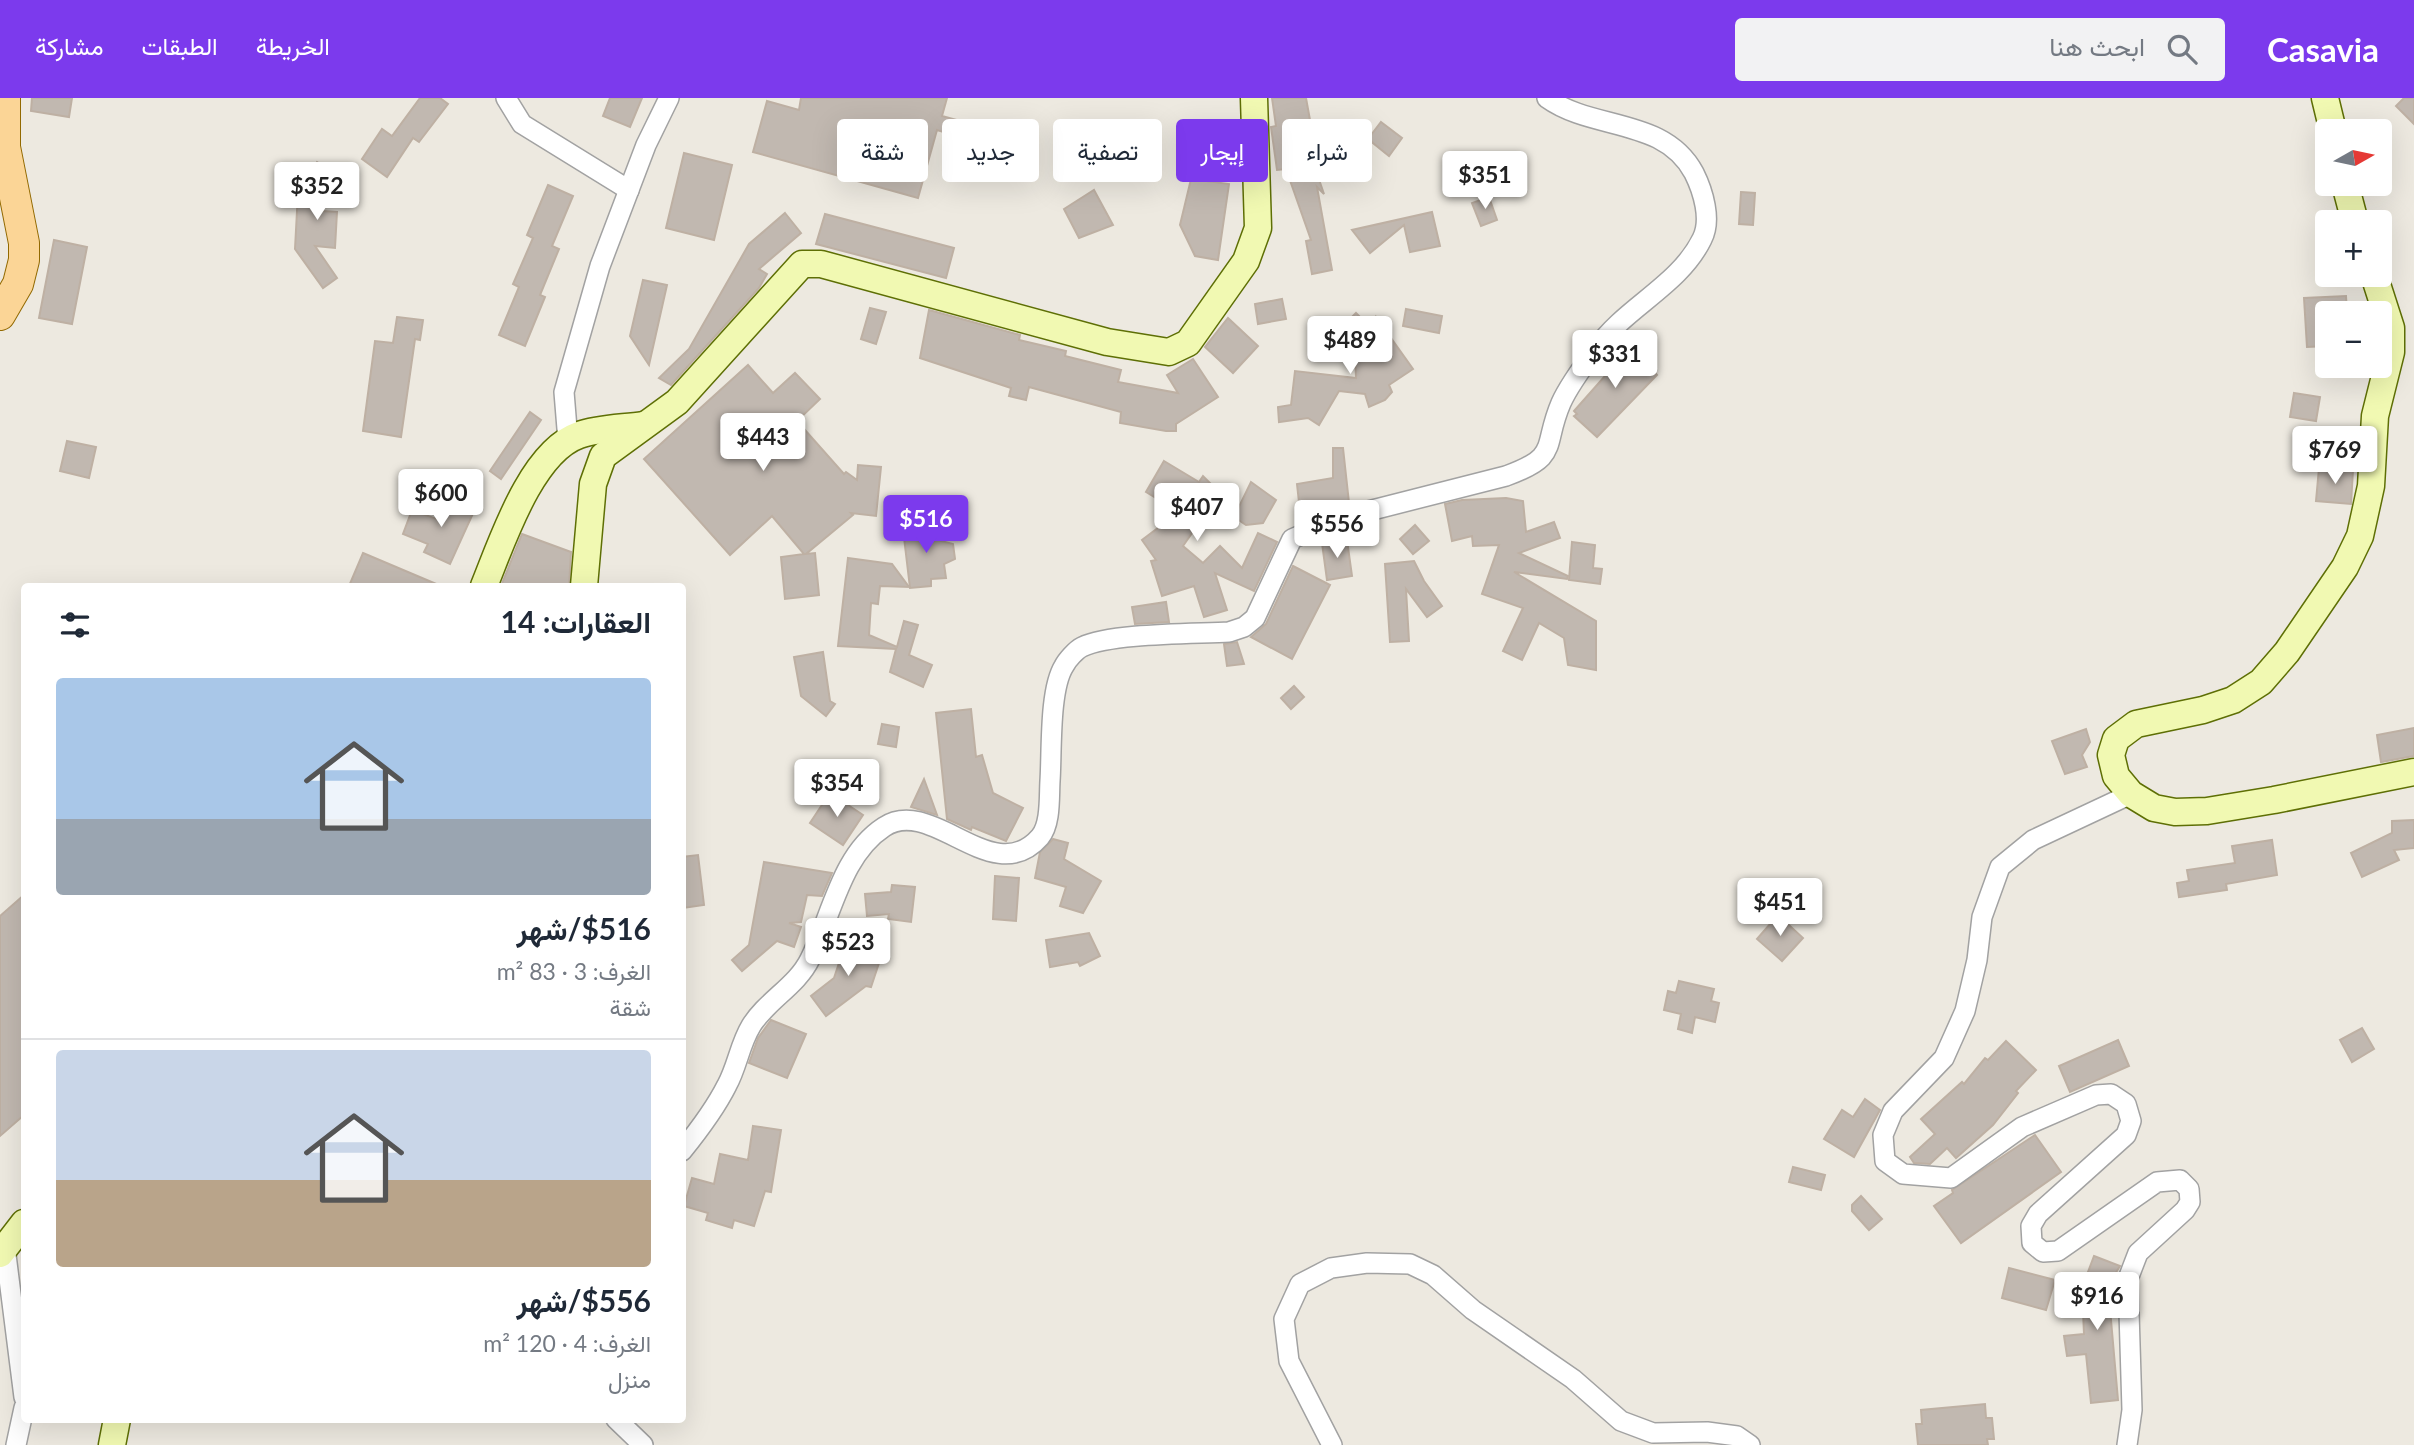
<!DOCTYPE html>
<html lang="ar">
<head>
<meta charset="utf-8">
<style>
	body { margin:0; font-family:Lato,Vazirmatn,sans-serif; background:#f2f2f3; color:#1f2937; direction:rtl; height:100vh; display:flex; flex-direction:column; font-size:26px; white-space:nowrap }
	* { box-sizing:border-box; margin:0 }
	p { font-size:23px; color:#747a83 }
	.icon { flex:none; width:38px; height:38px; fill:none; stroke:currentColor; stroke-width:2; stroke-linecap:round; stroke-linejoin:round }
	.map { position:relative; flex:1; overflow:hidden; direction:ltr }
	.sheet { position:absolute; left:21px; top:485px; width:665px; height:840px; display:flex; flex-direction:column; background:#fff; border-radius:7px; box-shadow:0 7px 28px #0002; direction:rtl }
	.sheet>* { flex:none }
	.top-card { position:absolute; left:707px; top:21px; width:665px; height:63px; direction:rtl; display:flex; gap:14px }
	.needle { width:46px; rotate:81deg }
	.buttons { position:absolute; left:2315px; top:21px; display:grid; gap:14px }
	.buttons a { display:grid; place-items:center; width:77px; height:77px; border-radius:7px; background:#fff; box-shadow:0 7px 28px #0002; font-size:35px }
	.price { position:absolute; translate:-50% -60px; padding:0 16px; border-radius:7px; background:#fff; color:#222; font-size:23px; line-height:46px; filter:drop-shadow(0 2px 4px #0008) }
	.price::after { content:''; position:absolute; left:50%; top:42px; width:21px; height:16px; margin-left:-10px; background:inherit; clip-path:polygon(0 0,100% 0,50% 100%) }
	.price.active { background:#7c3aed; color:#fff }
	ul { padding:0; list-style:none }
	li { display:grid; align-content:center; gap:14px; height:371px; padding:0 35px }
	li+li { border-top:2px solid #e0e1e3 }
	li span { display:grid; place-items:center; height:217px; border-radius:7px; color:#555 }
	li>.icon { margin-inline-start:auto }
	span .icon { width:126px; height:126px; fill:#fffc; stroke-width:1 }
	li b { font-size:30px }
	h2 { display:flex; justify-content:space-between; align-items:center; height:84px; padding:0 35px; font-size:30px }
	.chip { padding:0 24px; border-radius:7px; background:#fff; box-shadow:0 7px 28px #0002; font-size:24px; line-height:63px }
	.chip.active { background:#7c3aed; color:#fff }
	header { display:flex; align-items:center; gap:42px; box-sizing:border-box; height:98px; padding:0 35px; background:#7c3aed; color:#fff }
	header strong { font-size:33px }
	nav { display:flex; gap:38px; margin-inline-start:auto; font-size:24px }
	.search { width:490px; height:63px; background:#f2f2f3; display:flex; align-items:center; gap:18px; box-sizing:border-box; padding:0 24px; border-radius:7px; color:#747a83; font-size:26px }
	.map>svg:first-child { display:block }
</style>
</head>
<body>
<header>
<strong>Casavia</strong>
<div class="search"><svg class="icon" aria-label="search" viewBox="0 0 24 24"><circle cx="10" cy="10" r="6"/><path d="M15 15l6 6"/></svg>ابحث هنا</div>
<nav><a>الخريطة</a><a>الطبقات</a><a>مشاركة</a></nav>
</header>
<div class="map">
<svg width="2414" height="1347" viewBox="0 0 2414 1347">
	<rect width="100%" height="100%" fill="#ede9e0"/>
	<g fill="#c1b8b0" stroke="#beb0a3" stroke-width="2">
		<path d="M32 0H72L69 19 31 13Z"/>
		<path d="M420 0H440L448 6 419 44 413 40 387 79 362 61 382 31 392 38Z"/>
		<path d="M610 0H642L630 29 603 18Z"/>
		<path d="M801 0H947L942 18 971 26 967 41 937 32 918 100 753 54 767 3 799 12Z"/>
		<path d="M1272 0H1306L1318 66 1314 67 1324 96 1317 89 1332 172 1312 176 1306 143 1311 142 1286 71 1277 72 1271 29 1276 28Z"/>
		<path d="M2404 0H2414V26L2396 8Z"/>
		<path d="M1381 24 1402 40 1389 58 1368 41Z"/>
		<path d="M684 55 732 67 714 142 666 130Z"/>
		<path d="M317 64 343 80 322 113 337 114 335 150 315 148 337 180 323 190 295 151 298 94Z"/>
		<path d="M1191 81 1229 86 1218 162 1195 158 1180 127Z"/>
		<path d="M548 87 573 98 552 148 559 151 540 197 545 199 525 248 499 237 519 189 513 186 533 140 527 137Z"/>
		<path d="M1094 92 1113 127 1079 140 1064 111Z"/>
		<path d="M1741 94 1755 95 1753 127 1739 126Z"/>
		<path d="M1489 99 1497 122 1481 128 1472 105Z"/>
		<path d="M1432 114 1440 148 1410 154 1404 127 1370 155 1352 132Z"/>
		<path d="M785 115 801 135 759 171 767 176 759 190 671 287 659 280 689 251 749 146Z"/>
		<path d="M825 116 954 150 946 180 816 146Z"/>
		<path d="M54 142 87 149 72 226 39 220Z"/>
		<path d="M643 182 667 187 649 267 630 238Z"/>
		<path d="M2346 198 2347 215H2328V248L2307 249 2304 200Z"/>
		<path d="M1282 201 1286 221 1258 226 1255 206Z"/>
		<path d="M870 210 886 214 876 246 861 241Z"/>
		<path d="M1406 211 1442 218 1439 235 1403 228Z"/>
		<path d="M929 212 1020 237 1019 242 1066 253 1065 258 1121 272 1118 284 1178 295 1167 277 1193 261 1218 299 1176 326V333H1166L1120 325 1121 314 1029 289 1026 302 1009 298 1011 290 920 260Z"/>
		<path d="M1356 215 1372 231 1376 219 1413 271 1389 287 1392 294 1385 302 1369 309 1365 296 1339 293 1319 327 1308 320 1279 324 1278 309 1291 307 1295 273 1356 280 1355 254 1372 252 1346 225Z"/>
		<path d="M397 219 423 222 420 242 415 241 401 339 363 333 375 243 393 245Z"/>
		<path d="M1228 220 1258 248 1233 275 1205 249Z"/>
		<path d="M1626 243 1657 277 1597 339 1574 318 1577 316 1574 313 1613 269 1607 262Z"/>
		<path d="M748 267 773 295 795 275 820 301 797 323 844 376 846 374 857 382 858 367 881 369 876 418 851 415 853 417 806 456 815 455 819 497 785 501 781 459 804 456 772 418 730 457 644 361Z"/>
		<path d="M2294 295 2320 299 2316 323 2290 319Z"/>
		<path d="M530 314 541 322 501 381 490 373Z"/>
		<path d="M67 343 96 349 89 380 60 373Z"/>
		<path d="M1333 350H1343L1349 405 1327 408V412L1301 422 1297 386 1333 380Z"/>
		<path d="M1164 363 1199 384 1203 378 1220 395 1183 448 1203 465 1220 448 1242 470 1258 435 1277 444 1254 493 1215 475 1227 512 1204 519 1194 488 1162 498 1151 463 1156 462 1142 442 1179 414 1146 394Z"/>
		<path d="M2319 370 2353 372 2351 406 2316 403Z"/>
		<path d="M1251 384 1276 402 1263 425 1246 427 1234 419Z"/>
		<path d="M449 399 475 411 450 466 424 454 428 446 403 436 412 412 439 422Z"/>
		<path d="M1506 400 1523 403 1526 434 1554 424 1560 440 1519 455 1568 478 1567 481 1514 474 1596 523V572L1568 567 1564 540 1539 525 1522 562 1503 553 1523 510 1482 496 1499 447 1473 448 1472 438 1452 443 1445 406 1462 402Z"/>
		<path d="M939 427 941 443 953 446 955 461 944 466 946 480 931 481V488L910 490 903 431Z"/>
		<path d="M1415 427 1429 443 1413 456 1400 441Z"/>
		<path d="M522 436 571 454 569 488H501Z"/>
		<path d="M1347 442 1352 478 1327 482 1322 445Z"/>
		<path d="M1572 444 1595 447 1593 470 1602 471 1600 486 1569 482Z"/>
		<path d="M363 455 441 488H349Z"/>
		<path d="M848 460 892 466 909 489 880 488 878 506 871 505 869 537 897 549 904 523 918 527 909 557 932 567 923 589 890 574 896 551 838 548Z"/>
		<path d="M1414 463 1424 483 1442 508 1427 519 1406 491 1409 543 1390 544 1385 466Z"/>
		<path d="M1293 468 1330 487 1292 561 1251 539 1266 526Z"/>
		<path d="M1166 504 1169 524 1135 526 1132 509Z"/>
		<path d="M1237 544 1244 566 1227 568 1224 546Z"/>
		<path d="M823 554 830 603 835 606 826 618 801 598 794 559Z"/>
		<path d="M1294 588 1304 599 1291 611 1281 600Z"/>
		<path d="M971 611 976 659 982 657 993 695 1023 710 1006 743 972 729 971 732 947 721 936 615Z"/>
		<path d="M882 626 899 629 896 649 878 646Z"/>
		<path d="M2414 630V658L2381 664 2377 637Z"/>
		<path d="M2086 631 2090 644 2082 657 2087 669 2065 676 2052 643Z"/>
		<path d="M924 681 937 717 911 709Z"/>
		<path d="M830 695 863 717 843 747 810 725Z"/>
		<path d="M2414 722V750L2394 752 2399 762 2362 779 2351 755 2392 735V723Z"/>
		<path d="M1053 741 1068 745 1064 761 1101 783 1083 815 1060 808 1066 789 1035 780 1040 754Z"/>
		<path d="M2272 742 2277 777 2226 786 2227 792 2179 799 2177 785 2189 783 2187 772 2235 765 2232 748Z"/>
		<path d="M698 757 704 807 682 810V759Z"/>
		<path d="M764 764 832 775 822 798 807 797 801 824 789 825 801 829 794 849 777 843 742 873 732 862 749 847Z"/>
		<path d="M995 778 1019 780 1016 823 993 821Z"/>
		<path d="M892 787 915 789 911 824 888 821 889 816 867 818 865 796 891 794Z"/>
		<path d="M24 797V1017L0 1038V818Z"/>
		<path d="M1778 817 1803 840 1782 863 1757 841Z"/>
		<path d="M1089 835 1100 858 1080 868 1078 864 1050 869 1046 842Z"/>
		<path d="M846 844 882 856 871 889 866 888 826 918 811 898 834 880Z"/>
		<path d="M1679 883 1714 891 1711 903 1719 905 1715 924 1695 919 1692 935 1678 931 1681 916 1664 912 1668 893 1676 895Z"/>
		<path d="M771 922 806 936 787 980 749 965 758 940Z"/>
		<path d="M2362 930 2374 951 2352 964 2340 942Z"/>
		<path d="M2118 942 2129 968 2070 994 2059 968Z"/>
		<path d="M2006 943 2036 972 2016 993 2018 995 1993 1027 1956 1060 1947 1050 1930 1066 1914 1065 1910 1059 1935 1036 1921 1021 1962 984 1964 986 1985 960 1988 962Z"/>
		<path d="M1865 1001 1880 1012 1854 1059 1824 1041 1842 1012 1853 1019Z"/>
		<path d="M753 1028 781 1032 771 1094 765 1093 754 1128 734 1122 732 1130 706 1122 708 1115 684 1108 692 1080 714 1086 720 1056 748 1062Z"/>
		<path d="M2035 1037 2061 1074 1961 1145 1934 1108 1953 1095 1952 1092Z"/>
		<path d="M1793 1069 1825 1077 1821 1092 1789 1084Z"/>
		<path d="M1861 1098 1882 1121 1869 1132 1852 1113V1107Z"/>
		<path d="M2094 1158 2120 1168 2110 1184 2109 1199 2118 1302 2091 1305 2086 1256 2067 1258 2064 1238 2084 1236 2082 1190Z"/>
		<path d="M2009 1170 2055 1182 2046 1212 2002 1200Z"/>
		<path d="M1985 1306 1986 1320H1992L1994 1341H1987L1988 1347H1918L1916 1326H1922L1921 1312Z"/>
	</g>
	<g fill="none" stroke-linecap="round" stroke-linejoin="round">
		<defs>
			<g id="street">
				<path d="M506 0 522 26 629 92"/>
				<path d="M568 343 564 294 600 168 646 47 669 0"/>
				<path d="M682 1053C699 1032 715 1011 727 987 737 969 740 946 751 928 766 903 797 888 810 861 832 817 841 757 884 729 932 697 993 793 1040 739 1051 726 1049 699 1050 683 1052 654 1049 592 1064 568 1067 562 1076 552 1082 549 1111 535 1194 536 1229 534L1244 529 1255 520 1292 441 1337 421 1506 378C1561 358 1542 349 1561 305 1569 287 1584 267 1596 251 1625 209 1679 188 1702 141 1712 122 1703 93 1694 75 1664 19 1593 33 1547 0"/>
				<path d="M5 1149 24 1299"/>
				<path d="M616 1321 643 1347"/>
				<path d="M16 1347 24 1310"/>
				<path d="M1332 1347 1289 1263 1284 1221 1300 1186 1331 1170 1367 1165 1410 1166 1433 1177 1473 1212 1573 1281 1621 1323 1653 1335 1707 1334 1737 1338 1750 1347"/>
				<path d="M2127 1347 2132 1312 2128 1181 2138 1155 2185 1112 2190 1104 2189 1091 2180 1082 2157 1084 2058 1153 2043 1154 2032 1145 2031 1128 2038 1116 2126 1037 2131 1023 2126 1006 2111 996 2096 997 2022 1029 1951 1080 1903 1076 1885 1063 1883 1037 1893 1013 1944 960 1965 913 1977 862 1982 819 2000 769 2033 742 2131 696"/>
			</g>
			<g id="secondary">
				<path d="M2325 0 2333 33"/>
				<path d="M2345 86 2355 124"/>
				<path d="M2374 177 2391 230V254L2375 318 2371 388 2360 438 2345 469 2287 554 2261 584 2233 602 2203 612 2136 626 2116 641 2111 657 2116 678 2131 696 2154 710 2175 714 2207 713 2274 702 2414 674"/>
				<path d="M484 488C502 444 531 354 579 337 598 330 623 330 643 327"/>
				<path d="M584 488 593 386 603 358 677 304 802 166H821L1107 244 1169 254 1188 245 1246 163 1258 130 1254 0"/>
				<path d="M0 1156 24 1125"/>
				<path d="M112 1347 117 1321"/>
			</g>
			<path id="primary" d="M0 217 18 186 24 162V145L5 49V0"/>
		</defs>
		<use href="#street" stroke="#a2a2a2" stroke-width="22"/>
		<use href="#secondary" stroke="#5e6f05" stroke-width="29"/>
		<use href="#primary" stroke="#926900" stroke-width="32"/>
		<use href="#street" stroke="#fff" stroke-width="19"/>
		<use href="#secondary" stroke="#f1f9b2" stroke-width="26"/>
		<use href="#primary" stroke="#fbd596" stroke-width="30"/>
	</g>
</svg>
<div class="buttons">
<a><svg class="needle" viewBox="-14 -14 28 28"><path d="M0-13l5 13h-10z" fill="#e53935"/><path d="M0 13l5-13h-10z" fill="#747a83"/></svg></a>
<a>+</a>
<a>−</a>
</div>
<b class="price" style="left:1485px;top:113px">$351</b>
<b class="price" style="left:317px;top:124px">$352</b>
<b class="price" style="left:1350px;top:278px">$489</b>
<b class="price" style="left:1615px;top:292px">$331</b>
<b class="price" style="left:763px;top:375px">$443</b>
<b class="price" style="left:2335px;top:388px">$769</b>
<b class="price" style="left:441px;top:431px">$600</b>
<b class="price" style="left:1197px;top:445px">$407</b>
<b class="price active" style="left:926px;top:457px">$516</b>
<b class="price" style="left:1337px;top:462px">$556</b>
<b class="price" style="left:837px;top:721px">$354</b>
<b class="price" style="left:1780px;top:840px">$451</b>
<b class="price" style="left:848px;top:880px">$523</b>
<b class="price" style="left:2097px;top:1234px">$916</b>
<div class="top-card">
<a class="chip">شراء</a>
<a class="chip active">إيجار</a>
<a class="chip">تصفية</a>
<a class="chip">جديد</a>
<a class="chip">شقة</a>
</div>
<section class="sheet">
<h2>العقارات: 14<svg class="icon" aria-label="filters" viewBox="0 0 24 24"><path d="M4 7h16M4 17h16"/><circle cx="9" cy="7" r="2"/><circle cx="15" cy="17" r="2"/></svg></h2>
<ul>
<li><span style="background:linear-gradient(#a9c7e8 65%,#9aa5b1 0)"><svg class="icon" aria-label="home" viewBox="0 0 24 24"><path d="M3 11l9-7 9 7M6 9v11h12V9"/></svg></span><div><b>$516/شهر</b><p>الغرف: 3 · 83 m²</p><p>شقة</p></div></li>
<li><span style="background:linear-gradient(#c9d6e8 60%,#b9a48a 0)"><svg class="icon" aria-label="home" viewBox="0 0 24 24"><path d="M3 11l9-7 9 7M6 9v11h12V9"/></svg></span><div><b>$556/شهر</b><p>الغرف: 4 · 120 m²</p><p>منزل</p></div></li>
</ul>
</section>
</div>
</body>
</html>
